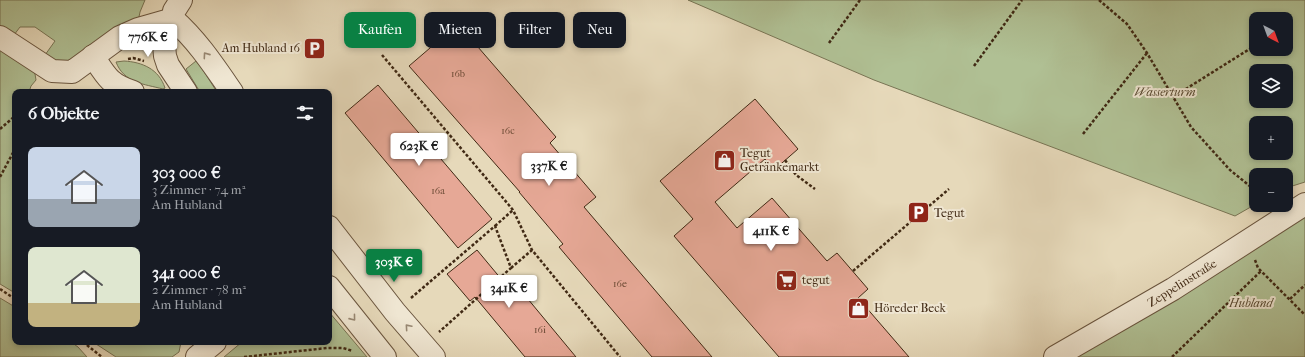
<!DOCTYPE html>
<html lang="de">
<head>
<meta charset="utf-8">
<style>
	body { margin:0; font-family:"IM FELL French Canon",serif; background:#20242c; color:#f1f3f6; height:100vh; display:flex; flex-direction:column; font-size:15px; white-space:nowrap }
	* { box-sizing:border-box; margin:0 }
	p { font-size:13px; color:#9ea1a6 }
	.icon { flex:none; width:22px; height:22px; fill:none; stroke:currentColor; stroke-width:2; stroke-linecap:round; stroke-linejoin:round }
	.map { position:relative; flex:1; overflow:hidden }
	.details { position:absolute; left:12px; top:89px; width:320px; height:256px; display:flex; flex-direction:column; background:#171b24; border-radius:8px; box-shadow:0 2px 6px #0003 }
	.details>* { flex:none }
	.hud { position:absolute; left:344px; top:12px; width:380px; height:36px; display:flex; gap:8px }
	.needle { width:26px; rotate:139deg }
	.buttons { position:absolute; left:1249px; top:12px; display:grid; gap:8px }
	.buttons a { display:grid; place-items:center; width:44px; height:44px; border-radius:8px; background:#171b24; box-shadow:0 2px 6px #0003; font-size:20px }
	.price { position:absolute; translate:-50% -34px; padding:0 9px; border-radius:4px; background:#fff; color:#222; font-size:13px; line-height:26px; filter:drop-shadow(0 1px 2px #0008) }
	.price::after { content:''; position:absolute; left:50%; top:24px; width:12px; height:9px; margin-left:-6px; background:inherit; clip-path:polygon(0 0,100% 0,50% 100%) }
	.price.active { background:#0b8043; color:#fff }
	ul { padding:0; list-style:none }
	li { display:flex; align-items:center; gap:12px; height:100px; padding:0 16px }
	li span { display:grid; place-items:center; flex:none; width:112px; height:80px; border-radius:8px; color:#555 }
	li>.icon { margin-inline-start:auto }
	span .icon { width:48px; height:48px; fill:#fffc; stroke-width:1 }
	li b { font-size:17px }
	h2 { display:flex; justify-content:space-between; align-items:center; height:48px; padding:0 16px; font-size:17px }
	.tag { padding:0 14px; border-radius:8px; background:#171b24; box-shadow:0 2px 6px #0003; font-size:14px; line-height:36px }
	.tag.active { background:#0b8043; color:#fff }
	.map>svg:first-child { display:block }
</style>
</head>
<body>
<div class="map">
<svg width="1305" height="357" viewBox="0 0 1305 357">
	<rect width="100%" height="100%" fill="#e6d9ba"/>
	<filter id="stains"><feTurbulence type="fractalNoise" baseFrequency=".005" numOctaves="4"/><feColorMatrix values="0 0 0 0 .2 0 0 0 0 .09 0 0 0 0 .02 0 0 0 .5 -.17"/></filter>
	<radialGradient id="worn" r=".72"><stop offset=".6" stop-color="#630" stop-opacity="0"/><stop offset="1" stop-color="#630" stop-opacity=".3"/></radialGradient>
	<g fill="#b0c094" stroke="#787454" fill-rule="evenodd">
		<path d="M0 0H145L140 12 139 17 65 64 56 65 45 55 55 41 35 27H20L11 39 0 31Z"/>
		<path d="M688 0H1305V182L1286 188V175H1256V204L1235 216 874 80ZM1256 19H1286V49H1256ZM1256 71H1286V101H1256ZM1256 123H1286V153H1256Z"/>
		<path d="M0 45 32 67 35 74 36 80 31 86 29 92H15V293L0 284Z"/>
		<path d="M124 61C142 62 159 69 165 88L163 89C144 84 124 83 116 62Z"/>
		<path d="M196 61 201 67 217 92H200L186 69Z"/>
		<path d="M1305 204V357H1055Z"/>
		<path d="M0 298 15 307V342H71L78 347 87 357H0Z"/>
		<path d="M329 312 367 357H224L242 342H329Z"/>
		<path d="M93 342H181L179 352 172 357H116Z"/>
	</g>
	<g fill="#e6a896" stroke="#402914">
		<path d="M458 24 556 137 550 143 596 197 584 207 712 357H652L559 247 563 244 519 192H520L409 66Z"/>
		<path d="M378 85 492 219 458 248 345 113Z"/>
		<path d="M755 99 798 149 774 170 765 159 715 202 737 228 772 198 827 261 837 253 868 289 858 298 909 357H779L674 236 693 219 660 181Z"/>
		<path d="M477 250 502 280 508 275 576 357H525L475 297 470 301 447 274Z"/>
	</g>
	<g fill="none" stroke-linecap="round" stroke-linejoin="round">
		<defs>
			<g id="minor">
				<path d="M181 0 174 11 173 19 167 32 164 45 165 56 168 65 186 92"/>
				<path d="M173 19C197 40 214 66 232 92"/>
				<path d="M0 37 52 71 72 72 120 37 138 29 173 19"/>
				<path d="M93 56C106 76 109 84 133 92"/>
				<path d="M329 227 395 312 434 357"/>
				<path d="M329 287 385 357"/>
				<path d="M197 357 215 342"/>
				<path d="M1055 357 1173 289 1305 204"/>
			</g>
		</defs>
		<use href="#minor" stroke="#6a553e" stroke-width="24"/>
		<g stroke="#402914" stroke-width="2.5" stroke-dasharray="3 2" stroke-linecap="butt">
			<path d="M1099 0 1127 24 1147 53 1191 127 1230 170 1256 191"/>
			<path d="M829 43 860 0"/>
			<path d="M382 55 508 204 513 210 532 250 620 357"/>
			<path d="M128 59 133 58 144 61"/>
			<path d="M974 66 1022 0"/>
			<path d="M1173 97 1256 45"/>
			<path d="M0 129 15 116"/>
			<path d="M1083 134 1147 53"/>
			<path d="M785 160 796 175 815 189"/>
			<path d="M0 177 15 149"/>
			<path d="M495 226 513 210"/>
			<path d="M1255 260 1258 268 1305 315"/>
			<path d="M511 268 532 250"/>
			<path d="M853 271 949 189"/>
			<path d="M0 289 15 299"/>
			<path d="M411 298 495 226 511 268 439 332"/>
			<path d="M1290 299 1305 285"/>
			<path d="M83 342 102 357"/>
			<path d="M244 357 327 348H343L353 351"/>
			<path d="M1172 357 1261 271"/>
		</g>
		<use href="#minor" stroke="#efe6d2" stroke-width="22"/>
	</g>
	<defs><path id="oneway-chevron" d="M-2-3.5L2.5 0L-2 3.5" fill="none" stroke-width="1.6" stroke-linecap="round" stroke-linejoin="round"/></defs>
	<g stroke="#988873">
		<use href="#oneway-chevron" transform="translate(206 55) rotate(-125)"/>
		<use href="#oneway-chevron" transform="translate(353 318) rotate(51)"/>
		<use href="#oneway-chevron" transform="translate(408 327) rotate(-131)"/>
	</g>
	<defs>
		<symbol id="parking-square" viewBox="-11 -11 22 22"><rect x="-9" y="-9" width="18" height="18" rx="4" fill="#8f2418" stroke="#efe6d2"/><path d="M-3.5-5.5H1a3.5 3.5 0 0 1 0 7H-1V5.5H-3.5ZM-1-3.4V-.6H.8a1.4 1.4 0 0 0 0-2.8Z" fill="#fff"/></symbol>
		<symbol id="shop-square" viewBox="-11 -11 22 22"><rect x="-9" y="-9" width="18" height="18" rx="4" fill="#8f2418" stroke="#efe6d2"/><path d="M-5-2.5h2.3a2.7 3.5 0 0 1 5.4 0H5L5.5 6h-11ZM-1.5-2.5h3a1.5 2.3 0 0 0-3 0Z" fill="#fff"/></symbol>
		<symbol id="supermarket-square" viewBox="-11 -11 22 22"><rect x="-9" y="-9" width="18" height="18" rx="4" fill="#8f2418" stroke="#efe6d2"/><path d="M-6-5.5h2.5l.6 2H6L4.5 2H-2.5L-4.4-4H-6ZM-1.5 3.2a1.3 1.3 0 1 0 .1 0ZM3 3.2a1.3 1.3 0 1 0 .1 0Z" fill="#fff"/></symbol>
	</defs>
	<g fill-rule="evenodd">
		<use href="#parking-square" x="302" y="36" width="25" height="25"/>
		<use href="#shop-square" x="712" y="148" width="25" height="25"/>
		<use href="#parking-square" x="906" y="200" width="25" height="25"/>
		<use href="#supermarket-square" x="774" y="268" width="25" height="25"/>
		<use href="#shop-square" x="846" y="296" width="25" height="25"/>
	</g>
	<g text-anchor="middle" stroke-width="4" stroke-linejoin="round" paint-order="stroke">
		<g font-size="10" fill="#6a4934">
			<text x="458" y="77">16b</text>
			<text x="508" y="134">16c</text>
			<text x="438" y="194">16a</text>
			<text x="620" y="287">16e</text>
			<text x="540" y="333">16i</text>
		</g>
		<g font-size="12" fill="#402914" stroke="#efe6d2" text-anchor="start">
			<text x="300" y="52" text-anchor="end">Am Hubland 16</text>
			<text x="740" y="157">Tegut<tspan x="740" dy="14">Getränkemarkt</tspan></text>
			<text x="934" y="217">Tegut</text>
			<text x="802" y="284">tegut</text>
			<text x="874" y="312">Höreder Beck</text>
		</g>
		<g font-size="12" font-style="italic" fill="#56472e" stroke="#efe6d2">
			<text x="1165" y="96">Wasserturm</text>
			<text x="1251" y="307">Hubland</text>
		</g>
		<g font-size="12" fill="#402914" stroke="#efe6d2">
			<text transform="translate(1182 283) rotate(-32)" y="4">Zeppelinstraße</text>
		</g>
	</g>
	<rect width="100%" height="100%" filter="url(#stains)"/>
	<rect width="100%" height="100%" fill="url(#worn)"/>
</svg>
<div class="buttons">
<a><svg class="needle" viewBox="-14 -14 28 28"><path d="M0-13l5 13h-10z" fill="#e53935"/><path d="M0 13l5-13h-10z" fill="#9ea1a6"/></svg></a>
<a><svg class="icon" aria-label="layers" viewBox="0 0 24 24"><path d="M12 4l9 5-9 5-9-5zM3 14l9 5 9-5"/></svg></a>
<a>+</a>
<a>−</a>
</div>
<b class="price" style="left:148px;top:58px">776K €</b>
<b class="price" style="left:419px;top:167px">623K €</b>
<b class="price" style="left:549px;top:187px">337K €</b>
<b class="price" style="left:771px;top:252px">411K €</b>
<b class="price active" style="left:394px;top:283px">303K €</b>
<b class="price" style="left:509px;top:309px">341K €</b>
<div class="hud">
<a class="tag active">Kaufen</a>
<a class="tag">Mieten</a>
<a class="tag">Filter</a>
<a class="tag">Neu</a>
</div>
<section class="details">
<h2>6 Objekte<svg class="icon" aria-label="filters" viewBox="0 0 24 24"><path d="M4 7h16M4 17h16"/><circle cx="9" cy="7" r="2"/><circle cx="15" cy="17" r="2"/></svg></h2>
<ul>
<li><span style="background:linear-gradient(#c9d6e8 65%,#9aa5b1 0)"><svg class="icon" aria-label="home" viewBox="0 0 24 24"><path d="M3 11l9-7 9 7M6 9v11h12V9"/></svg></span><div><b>303 000 €</b><p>3 Zimmer · 74 m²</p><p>Am Hubland</p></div></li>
<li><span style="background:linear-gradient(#dfe7d0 70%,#c2b280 0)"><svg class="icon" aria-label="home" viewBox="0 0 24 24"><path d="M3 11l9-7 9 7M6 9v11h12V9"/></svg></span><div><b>341 000 €</b><p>2 Zimmer · 78 m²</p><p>Am Hubland</p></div></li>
</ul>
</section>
</div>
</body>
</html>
